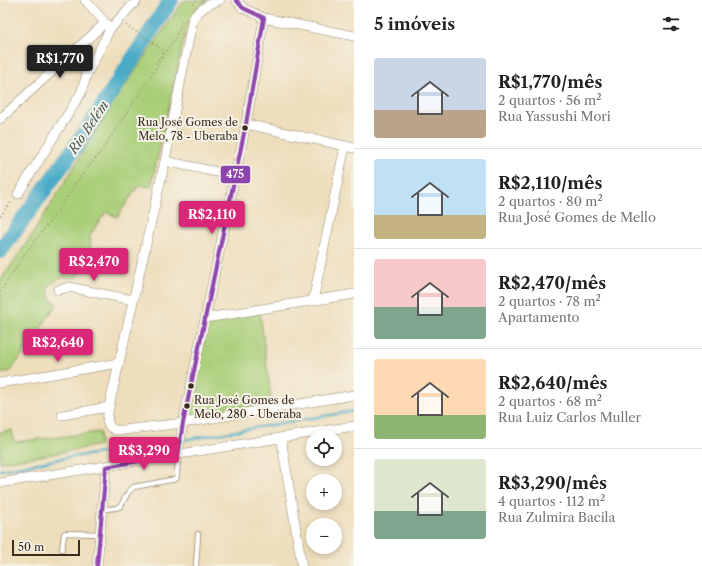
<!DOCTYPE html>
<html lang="pt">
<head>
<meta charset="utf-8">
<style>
	body { margin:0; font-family:"Libre Caslon Text",serif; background:#f2f2f2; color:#222; height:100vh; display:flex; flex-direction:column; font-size:15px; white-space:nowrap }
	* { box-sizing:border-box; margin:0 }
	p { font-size:13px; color:#767676 }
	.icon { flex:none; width:22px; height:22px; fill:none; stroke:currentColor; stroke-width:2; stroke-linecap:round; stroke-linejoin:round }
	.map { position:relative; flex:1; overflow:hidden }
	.panel { display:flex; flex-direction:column; background:#fff; width:348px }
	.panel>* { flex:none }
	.controls { position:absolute; left:306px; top:430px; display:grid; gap:8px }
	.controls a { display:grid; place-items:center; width:36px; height:36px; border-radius:50%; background:#fff; box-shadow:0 2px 6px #0003; font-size:20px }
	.scale { position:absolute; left:12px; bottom:10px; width:68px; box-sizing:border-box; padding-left:4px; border:2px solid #3b2a1e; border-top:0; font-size:11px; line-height:14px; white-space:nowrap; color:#3b2a1e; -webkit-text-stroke:3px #f7f3e8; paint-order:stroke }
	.price { position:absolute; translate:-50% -34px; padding:0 9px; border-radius:4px; background:#db2777; color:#fff; font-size:13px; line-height:26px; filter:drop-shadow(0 1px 2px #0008) }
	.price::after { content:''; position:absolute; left:50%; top:24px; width:12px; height:9px; margin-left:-6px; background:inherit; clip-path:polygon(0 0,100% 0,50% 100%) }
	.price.current { background:#222; color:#fff }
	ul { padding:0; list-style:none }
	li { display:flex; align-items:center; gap:12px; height:100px; padding:0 20px }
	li+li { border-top:1px solid #e0e0e0 }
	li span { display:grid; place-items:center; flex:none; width:112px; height:80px; border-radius:4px; color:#555 }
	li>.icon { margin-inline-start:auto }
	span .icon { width:48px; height:48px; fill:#fffc; stroke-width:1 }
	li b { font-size:17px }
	h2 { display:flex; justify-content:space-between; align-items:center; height:48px; padding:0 20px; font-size:17px }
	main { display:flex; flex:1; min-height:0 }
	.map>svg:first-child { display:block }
</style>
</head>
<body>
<main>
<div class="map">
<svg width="354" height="566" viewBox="0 0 354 566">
	<rect width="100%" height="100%" fill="#f7f3e8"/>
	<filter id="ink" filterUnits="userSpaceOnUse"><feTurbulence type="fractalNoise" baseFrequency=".025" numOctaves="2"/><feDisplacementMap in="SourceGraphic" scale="8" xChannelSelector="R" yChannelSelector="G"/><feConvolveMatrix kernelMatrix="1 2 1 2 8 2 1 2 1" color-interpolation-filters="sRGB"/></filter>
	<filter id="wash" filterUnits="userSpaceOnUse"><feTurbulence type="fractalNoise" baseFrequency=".012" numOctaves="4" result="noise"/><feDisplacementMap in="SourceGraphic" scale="16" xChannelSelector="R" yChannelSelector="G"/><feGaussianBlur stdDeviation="0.9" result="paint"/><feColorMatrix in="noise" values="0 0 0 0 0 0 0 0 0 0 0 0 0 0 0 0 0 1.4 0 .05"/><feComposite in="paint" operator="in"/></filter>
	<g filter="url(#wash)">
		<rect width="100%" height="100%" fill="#eedebc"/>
		<g fill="#aacf79" stroke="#727c4c">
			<path d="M184 0H208L196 8 188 21 151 187 139 185 117 217 106 212 90 235 91 255 76 278H59L48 287 50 299 57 304 11 371 0 374V281L30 238 119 94Z"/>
			<path d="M260 313 272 405 187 419 208 321Z"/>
			<path d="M12 430 14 442 100 432V445L48 455 0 462V432Z"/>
		</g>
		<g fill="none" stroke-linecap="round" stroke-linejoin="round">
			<g stroke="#48abc7" stroke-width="2.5">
				<path d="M183 440 354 411"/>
				<path d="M0 470 71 457 111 452 132 443 159 445 178 441"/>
			</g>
			<path stroke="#48abc7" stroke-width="16" d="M0 251 81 139 171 0"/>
		</g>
	</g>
	<g filter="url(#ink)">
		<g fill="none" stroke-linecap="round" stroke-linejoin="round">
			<defs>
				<g id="service">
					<path d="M102 509C107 509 114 509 119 507 124 505 124 493 134 487L176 479 177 476 178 454"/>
					<path d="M62 549 64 535 65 533 100 534"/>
					<path d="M196 566 198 534"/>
				</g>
				<g id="minor">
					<path d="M85 0 109 27"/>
					<path d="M220 0C209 4 201 8 193 18L165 161 109 407 107 421 110 427 115 430H123L183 423 354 395"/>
					<path d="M236 0 243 8 264 18 354 36"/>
					<path d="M73 53 87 74"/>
					<path d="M0 119 105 23"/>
					<path d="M246 124 354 148"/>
					<path d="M165 161 235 176"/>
					<path d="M18 194 81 93 87 74 110 29 137 0"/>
					<path d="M58 290 69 287 132 300"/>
					<path d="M313 301 345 146"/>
					<path d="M206 318 354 294"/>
					<path d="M0 383 119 363"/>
					<path d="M62 415 109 407"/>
					<path d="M281 438 302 566"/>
					<path d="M178 454 183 423 246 124 264 18"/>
					<path d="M0 483 354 426"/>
					<path d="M97 566 106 467"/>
				</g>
			</defs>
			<use href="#service" stroke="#94846d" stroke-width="6"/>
			<use href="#minor" stroke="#94846d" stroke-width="10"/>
			<g stroke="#94846d" stroke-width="1.5" stroke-dasharray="1 3" stroke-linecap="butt">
				<path d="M194 4 196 0"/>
				<path d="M126 25 164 51 156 63"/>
				<path d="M157 64 174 41 183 20"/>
				<path d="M0 216 12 201"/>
				<path d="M0 292 27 251 61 207 75 184 103 149 158 65"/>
			</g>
			<use href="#service" stroke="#fff" stroke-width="4.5"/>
			<use href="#minor" stroke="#fff" stroke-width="9"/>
			<defs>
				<path id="bus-1" d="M97 566 106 467 178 454 183 423 246 124 264 18 243 8 236 0"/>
			</defs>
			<use href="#bus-1" stroke="#f7f3e8" stroke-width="7"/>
			<use href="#bus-1" stroke="#8e44ad" stroke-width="4"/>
		</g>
	</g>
	<g fill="#3b2a1e" stroke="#f7f3e8" stroke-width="1.5">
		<circle cx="245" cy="128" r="3.5"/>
		<circle cx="191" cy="386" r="3.5"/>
		<circle cx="187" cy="406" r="3.5"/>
	</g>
	<g text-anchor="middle" stroke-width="4" stroke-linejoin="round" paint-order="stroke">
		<g font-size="11" fill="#3b2a1e" stroke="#f7f3e8" text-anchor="end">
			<text x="238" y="126">Rua José Gomes de<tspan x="238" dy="14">Melo, 78 - Uberaba</tspan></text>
			<text x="194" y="404" text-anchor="start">Rua José Gomes de<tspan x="194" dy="14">Melo, 280 - Uberaba</tspan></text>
		</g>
		<g font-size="13" font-style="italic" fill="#405759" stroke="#f7f3e8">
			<text transform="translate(88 127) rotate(-56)" y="5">Rio Belém</text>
		</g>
	</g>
	<rect stroke="#f7f3e8" stroke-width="1.5" x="220" y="165" width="31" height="19" rx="4" fill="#8e44ad"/>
	<g font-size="11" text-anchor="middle" font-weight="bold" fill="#fff">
		<text x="235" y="178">475</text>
	</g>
</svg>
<div class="controls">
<a><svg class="icon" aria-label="locate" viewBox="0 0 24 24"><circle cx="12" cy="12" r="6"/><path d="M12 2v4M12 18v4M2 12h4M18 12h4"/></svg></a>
<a>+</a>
<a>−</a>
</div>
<div class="scale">50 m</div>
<b class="price current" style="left:60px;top:79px">R$1,770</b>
<b class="price" style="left:212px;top:235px">R$2,110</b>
<b class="price" style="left:94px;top:282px">R$2,470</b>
<b class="price" style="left:58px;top:363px">R$2,640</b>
<b class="price" style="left:144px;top:471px">R$3,290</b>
</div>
<section class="panel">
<h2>5 imóveis<svg class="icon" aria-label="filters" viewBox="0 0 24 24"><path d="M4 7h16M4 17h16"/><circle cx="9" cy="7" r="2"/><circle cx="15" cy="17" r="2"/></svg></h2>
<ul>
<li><span style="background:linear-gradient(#c9d6e8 65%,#b9a48a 0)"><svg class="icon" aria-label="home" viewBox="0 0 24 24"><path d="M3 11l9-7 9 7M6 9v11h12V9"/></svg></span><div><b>R$1,770/mês</b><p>2 quartos · 56 m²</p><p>Rua Yassushi Mori</p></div></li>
<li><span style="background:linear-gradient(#bfe0f5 70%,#c2b280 0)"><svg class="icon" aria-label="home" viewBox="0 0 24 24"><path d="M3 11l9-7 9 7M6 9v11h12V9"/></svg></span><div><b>R$2,110/mês</b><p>2 quartos · 80 m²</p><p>Rua José Gomes de Mello</p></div></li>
<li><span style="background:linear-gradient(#f6c9c9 60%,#7fa58c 0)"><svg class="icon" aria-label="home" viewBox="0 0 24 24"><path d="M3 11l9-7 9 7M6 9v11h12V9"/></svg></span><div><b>R$2,470/mês</b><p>2 quartos · 78 m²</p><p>Apartamento</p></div></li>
<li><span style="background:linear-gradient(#ffd9b3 70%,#8fb573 0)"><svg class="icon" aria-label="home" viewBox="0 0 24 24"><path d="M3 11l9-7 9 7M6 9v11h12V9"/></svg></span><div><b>R$2,640/mês</b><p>2 quartos · 68 m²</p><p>Rua Luiz Carlos Muller</p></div></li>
<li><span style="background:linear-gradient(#dfe7d0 65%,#7fa58c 0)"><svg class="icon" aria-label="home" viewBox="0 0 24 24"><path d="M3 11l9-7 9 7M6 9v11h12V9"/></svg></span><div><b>R$3,290/mês</b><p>4 quartos · 112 m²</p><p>Rua Zulmira Bacila</p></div></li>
</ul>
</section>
</main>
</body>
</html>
